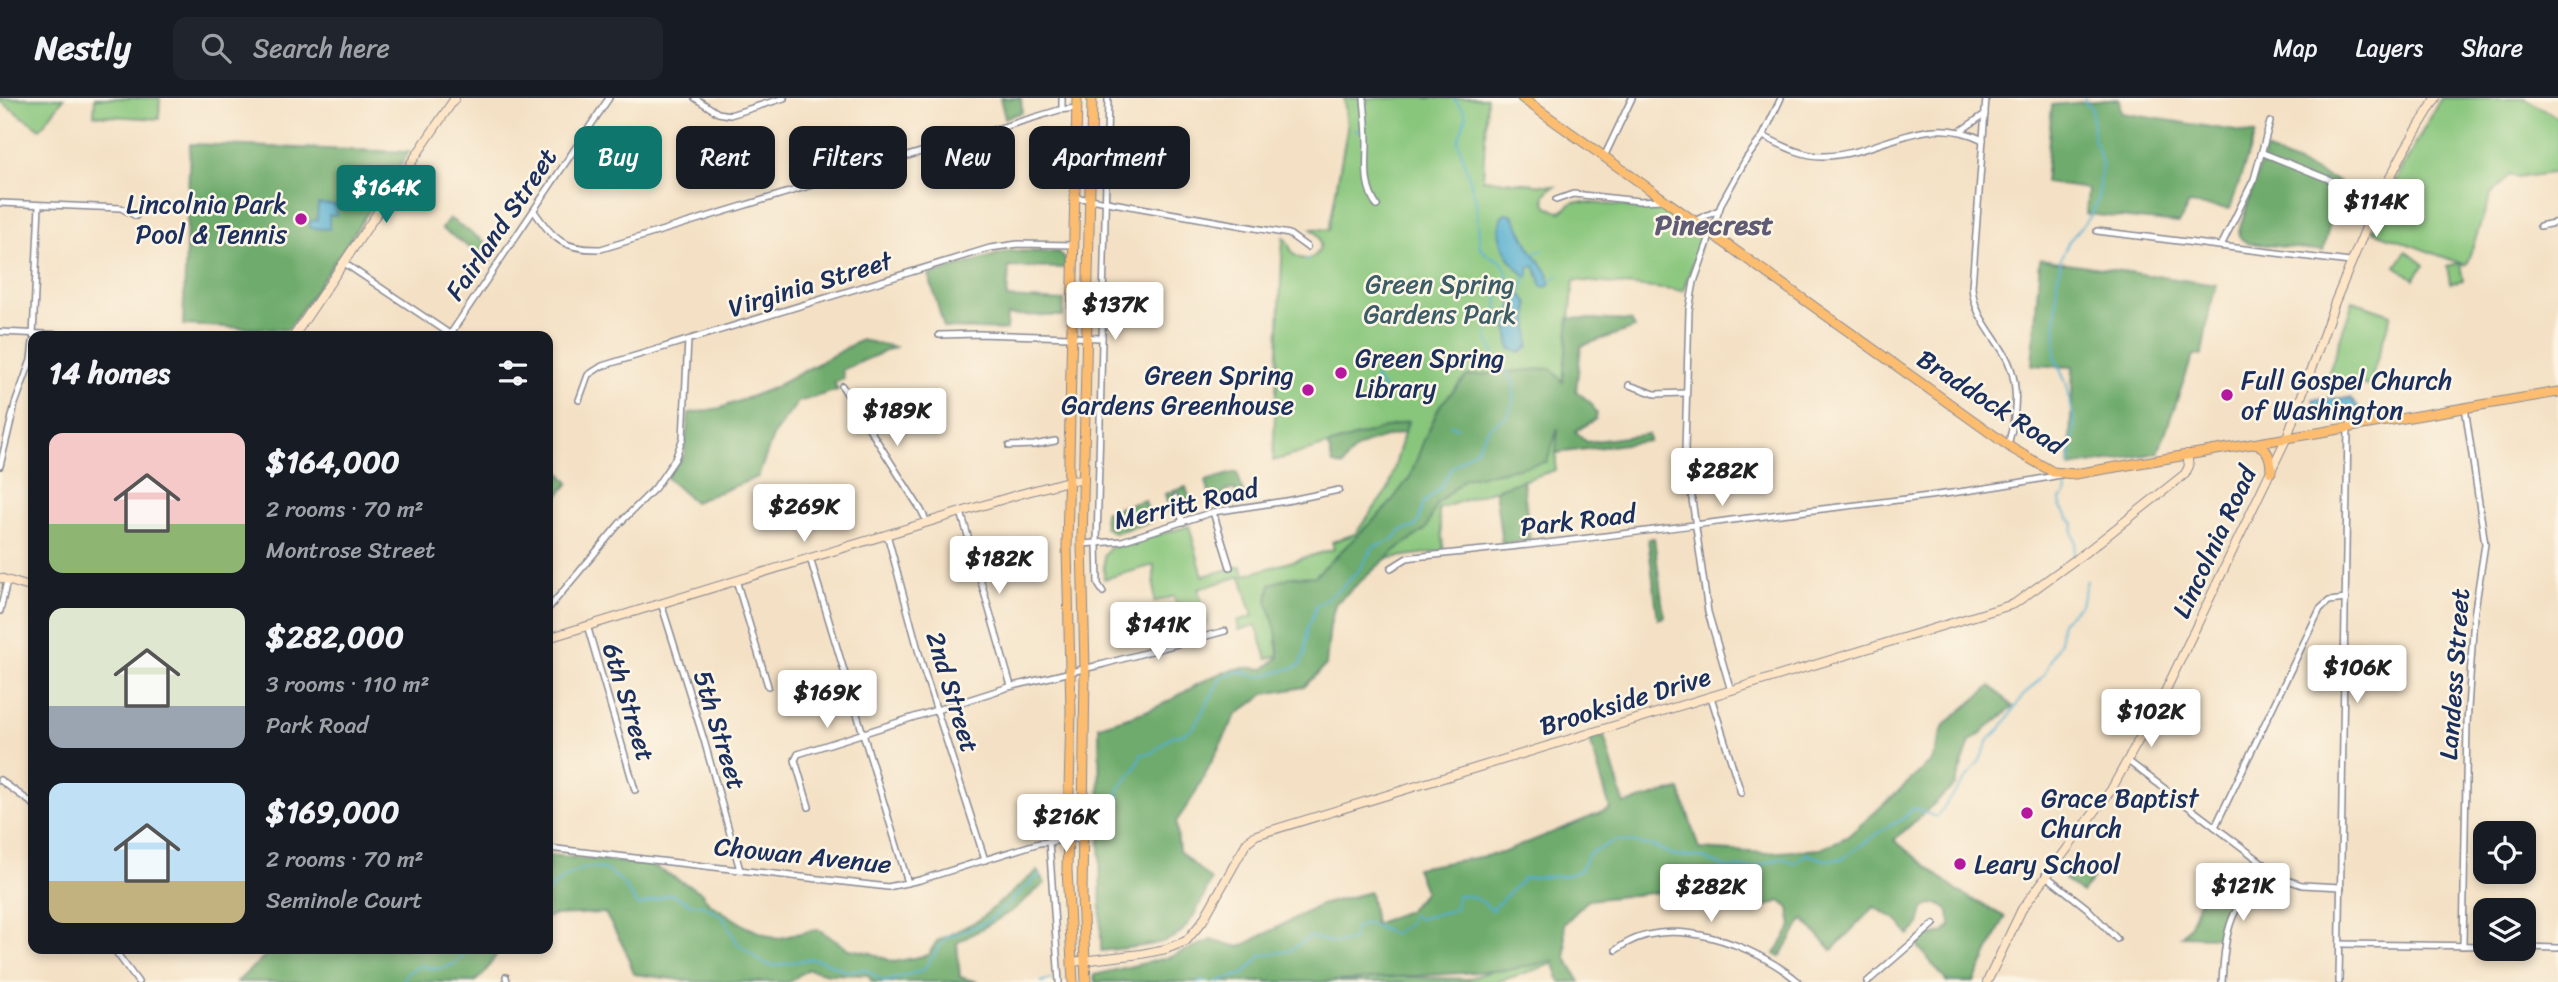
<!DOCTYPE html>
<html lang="en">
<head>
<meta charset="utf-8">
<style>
	body { margin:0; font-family:Sriracha,sans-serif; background:#20242c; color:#f1f3f6; height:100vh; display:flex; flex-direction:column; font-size:26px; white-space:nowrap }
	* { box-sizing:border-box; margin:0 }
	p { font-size:23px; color:#9ea1a6 }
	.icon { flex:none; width:38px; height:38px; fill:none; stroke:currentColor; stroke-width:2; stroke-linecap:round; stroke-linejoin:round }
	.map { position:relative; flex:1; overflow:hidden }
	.side { position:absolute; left:28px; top:233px; width:525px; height:623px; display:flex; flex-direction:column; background:#171b24; border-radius:14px; box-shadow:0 4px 10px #0003 }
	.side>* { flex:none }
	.banner { position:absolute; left:574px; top:28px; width:665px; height:63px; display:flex; gap:14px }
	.tools { position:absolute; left:2473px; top:723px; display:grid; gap:14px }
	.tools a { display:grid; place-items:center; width:63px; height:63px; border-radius:14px; background:#171b24; box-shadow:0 4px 10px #0003; font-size:35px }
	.price { position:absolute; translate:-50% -60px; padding:0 16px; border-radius:7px; background:#fff; color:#222; font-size:23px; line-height:46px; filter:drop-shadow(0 2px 4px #0008) }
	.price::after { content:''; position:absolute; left:50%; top:42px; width:21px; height:16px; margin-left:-10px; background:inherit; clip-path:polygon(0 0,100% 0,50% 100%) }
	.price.selected { background:#0f766e; color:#fff }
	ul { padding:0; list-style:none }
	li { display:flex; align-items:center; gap:21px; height:175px; padding:0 21px }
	li span { display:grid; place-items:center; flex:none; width:196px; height:140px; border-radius:14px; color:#555 }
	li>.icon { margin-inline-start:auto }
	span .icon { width:84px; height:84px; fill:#fffc; stroke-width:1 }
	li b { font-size:30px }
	h2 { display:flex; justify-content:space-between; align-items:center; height:84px; padding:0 21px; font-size:30px }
	.tag { padding:0 24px; border-radius:14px; background:#171b24; box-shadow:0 4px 10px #0003; font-size:24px; line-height:63px }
	.tag.selected { background:#0f766e; color:#fff }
	header { display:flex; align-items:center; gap:42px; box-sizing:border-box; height:98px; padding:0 35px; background:#171b24; border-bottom:2px solid #363941 }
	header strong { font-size:33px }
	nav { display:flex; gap:38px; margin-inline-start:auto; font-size:24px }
	.search { width:490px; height:63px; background:#20242c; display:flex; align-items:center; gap:18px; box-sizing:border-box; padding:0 24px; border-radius:14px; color:#9ea1a6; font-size:26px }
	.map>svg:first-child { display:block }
</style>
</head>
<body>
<header>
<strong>Nestly</strong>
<div class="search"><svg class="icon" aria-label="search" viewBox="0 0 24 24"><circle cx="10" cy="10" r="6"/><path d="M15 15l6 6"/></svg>Search here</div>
<nav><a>Map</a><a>Layers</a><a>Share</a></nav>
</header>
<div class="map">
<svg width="2558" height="884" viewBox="0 0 2558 884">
	<rect width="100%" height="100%" fill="#fcf5e5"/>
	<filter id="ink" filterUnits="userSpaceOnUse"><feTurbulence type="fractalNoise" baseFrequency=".0143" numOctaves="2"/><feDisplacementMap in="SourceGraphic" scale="14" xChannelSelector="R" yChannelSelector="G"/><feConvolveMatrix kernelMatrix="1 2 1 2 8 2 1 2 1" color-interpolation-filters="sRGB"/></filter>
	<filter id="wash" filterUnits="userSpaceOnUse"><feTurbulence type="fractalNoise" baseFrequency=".00686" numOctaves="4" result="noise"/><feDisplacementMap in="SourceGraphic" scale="28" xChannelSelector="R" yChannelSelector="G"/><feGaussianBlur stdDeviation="1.57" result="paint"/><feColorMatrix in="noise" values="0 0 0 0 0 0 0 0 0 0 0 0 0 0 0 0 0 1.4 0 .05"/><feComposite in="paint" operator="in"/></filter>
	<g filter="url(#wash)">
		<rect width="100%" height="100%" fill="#f4e1c5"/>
		<g fill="#88c67c" stroke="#527a6d" stroke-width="2">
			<path d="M0 0H64L40 31 0 3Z"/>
			<path d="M95 0H160L159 21 94 17Z"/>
			<path d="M1344 0H1487L1483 81 1555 88C1538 97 1543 111 1561 114L1573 104H1581L1669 112 1703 138 1683 193 1574 182 1555 372 1438 411 1444 453 1367 463 1325 500 1293 554 1267 561 1256 527 1239 532 1237 523 1253 518 1241 478 1198 491 1208 525 1203 530 1184 535 1174 498 1154 504V467L1104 481V457L1109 450 1189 428 1203 478 1241 468 1245 477 1334 451 1332 444 1355 436 1389 390 1407 324 1273 363 1283 139C1290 144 1289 153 1296 158 1314 170 1332 144 1310 130L1329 132 1347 31Z"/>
			<path d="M2441 0H2525L2558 20V74L2517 80 2511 76 2491 96 2467 165 2465 167 2460 166 2463 182 2450 185 2447 168 2460 165 2373 133 2393 87Z"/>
			<path d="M2406 153 2424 167 2414 181 2396 168Z"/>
			<path d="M2353 203 2391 216 2369 288 2328 277Z"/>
			<path d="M1566 848 1565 862 1497 884H1339L1359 878 1468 881Z"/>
		</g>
		<g fill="#6eab6c" stroke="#446d65" stroke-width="2">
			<path d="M1000 0H1021L1022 14 1005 20Z"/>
			<path d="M2119 1 2121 15 2255 36 2230 111 2189 106 2179 125 2086 116 2088 91 2045 85 2052 7Z"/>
			<path d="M190 46 409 54 288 232 183 227Z"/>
			<path d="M2265 52 2340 84 2323 153 2247 145 2239 139V133Z"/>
			<path d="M449 120 497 152 490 163 442 131Z"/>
			<path d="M1009 153 1059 154 1065 161V170L1009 169 1007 200 1064 203 1063 218 1007 217 1006 232 944 230 929 177Z"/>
			<path d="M2040 161 2217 187 2210 209 2202 257H2193L2158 355 2069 369 2073 269 2032 267Z"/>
			<path d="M1569 220 1631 223 1635 230 1581 248 1576 293 1591 305 1597 316 1595 322 1575 333 1587 344 1648 336 1649 343 1556 355 1558 330 1547 364 1464 381 1437 406 1426 431 1396 452 1335 506 1330 528 1326 567 1304 589 1265 596 1236 617 1193 699 1176 724 1179 753 1211 782C1203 800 1195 820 1181 834 1166 849 1122 850 1101 853L1099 628C1121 621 1146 615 1167 604 1199 587 1224 564 1264 571L1279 559 1276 532 1267 502 1271 486 1291 479 1315 478 1387 409 1410 379 1424 342 1440 307 1467 278 1551 270 1563 284Z"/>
			<path d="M861 242 895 249 842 272 844 281 834 285 838 292 798 304 774 336 758 379 694 404 666 379 684 358 689 315 721 310 773 290Z"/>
			<path d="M1408 323 1405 334C1382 341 1353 343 1343 368L1333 366 1328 347Z"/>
			<path d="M548 360 569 385 554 402 548 397Z"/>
			<path d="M1237 374 1245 401 1237 398 1235 391 1224 393 1222 402 1212 406 1206 383Z"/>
			<path d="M1523 382 1530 442 1502 446 1495 392Z"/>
			<path d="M1186 389 1193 412 1171 418 1165 396Z"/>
			<path d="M1145 402 1151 424 1114 435 1105 429 1104 414Z"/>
			<path d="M1654 440 1664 519 1658 521 1648 441Z"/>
			<path d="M1991 588 2013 609 1970 644 1955 687 1894 742 1957 793 2005 819 1974 884H1947L1917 847 1929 838 1944 835 1950 828 1949 813C1942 804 1932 804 1923 811L1919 827 1909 837 1897 822 1874 809 1832 852 1803 821 1780 859 1775 856 1792 828 1789 810 1780 803 1759 811 1706 795 1661 794 1588 802 1564 826 1566 860 1580 884H1560L1553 863 1509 872 1322 884H1095L1094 877 1170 859 1211 842 1240 849 1320 807 1370 794 1375 826 1409 812 1425 793 1416 770 1502 755 1610 711 1590 642 1604 638 1624 706 1680 691 1699 751 1766 755 1820 751 1847 739 1932 663 1944 627Z"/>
			<path d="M548 757 651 767 701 794 709 805 747 829 776 841 818 831 849 851 871 855 894 864 928 857 937 843 979 822 1037 773 1045 785 1012 813 957 845 960 879 978 884H872L868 877 828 876 808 871 789 884H697L634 876 626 853 605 815 553 817 548 820Z"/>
			<path d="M2071 767 2094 779 2082 795 2064 781 2065 775Z"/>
			<path d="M2207 782 2233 801 2222 820 2218 839 2181 838 2189 829Z"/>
			<path d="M272 851V850L500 851 484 876 474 884H237Z"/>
		</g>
		<g fill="#52aed0" stroke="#366e97" stroke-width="2">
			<path d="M318 106 336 107 337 117H329V131L310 130V123L317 122Z"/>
			<path d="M1508 115 1513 117 1531 152 1548 175 1550 185 1547 189 1542 188 1535 168 1529 169V177L1526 179C1509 162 1493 142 1502 118Z"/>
			<path d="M1522 197 1528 205 1529 248 1521 255 1510 251 1507 228 1514 199Z"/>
			<path d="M2350 300 2364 315 2322 321 2313 301Z"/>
		</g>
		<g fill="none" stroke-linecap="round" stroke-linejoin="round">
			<g stroke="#52aed0" stroke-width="2">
				<path d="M1356 32 1359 33"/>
				<path d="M1534 155 1543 152"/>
				<path d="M1306 162 1308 161"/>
				<path d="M1550 183 1559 177"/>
				<path d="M1520 197 1526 179"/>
				<path d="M1374 279 1384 291 1383 298"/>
				<path d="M1450 327 1457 330"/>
				<path d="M2069 368 2075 329 2067 287 2055 260 2057 184 2061 160 2069 143 2090 119 2098 102 2102 65 2093 40 2092 10 2084 3 2085 0"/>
				<path d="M2067 382 2065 397 2060 401 2061 410 2074 426 2073 435 2076 444 2073 458"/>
				<path d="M1102 723 1111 720 1120 711 1118 692 1134 672 1142 656 1152 655 1172 638 1181 637 1194 629 1221 580 1241 573 1258 579 1293 570 1300 567 1305 555 1307 533 1316 508 1344 488 1362 468 1373 449 1393 442 1401 433 1415 429 1419 423 1423 406 1441 389 1452 369 1476 351 1489 330 1508 317 1513 304 1514 284 1496 262 1487 236 1497 212 1498 199 1507 180V174L1501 163 1487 157 1480 149 1476 103 1458 43 1466 19 1464 12 1453 0"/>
				<path d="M548 794C564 776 593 759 615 778 625 786 630 799 639 808L671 796 691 806 703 807 723 819 738 846 765 866 774 868 809 861 820 862 846 873 865 871 881 882 888 883 923 872 946 840 987 824 1040 777"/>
				<path d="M403 884 407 875 421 867C439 875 459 869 467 850"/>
				<path d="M1041 884 1051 881"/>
				<path d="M1198 884H1207"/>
				<path d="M1216 884 1244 876 1262 857 1289 853 1310 839 1335 845 1353 842 1355 830 1368 825 1393 836 1408 826 1412 817 1419 821 1456 811 1457 797C1471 796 1482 802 1492 812L1524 780 1564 778 1580 773 1588 756 1617 742 1652 748 1676 758 1700 759 1727 770H1751L1783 760 1794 765 1806 756 1826 762 1842 761 1887 729 1902 722 1913 710 1936 719 1979 664 1989 642 2002 629 2022 599 2044 577 2060 543 2061 524 2081 506 2087 482"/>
			</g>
		</g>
	</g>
	<g filter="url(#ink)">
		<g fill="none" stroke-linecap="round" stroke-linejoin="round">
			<defs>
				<g id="street">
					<path d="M695 0 718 15 730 17 784 0"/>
					<path d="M1364 0C1365 15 1367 29 1367 44 1367 68 1363 86 1377 108"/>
					<path d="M1986 0 1972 189C1974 216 1989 231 2002 252 2021 281 2017 315 2008 347"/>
					<path d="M1062 11V0"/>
					<path d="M1962 32 1985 16"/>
					<path d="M1763 38C1781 47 1803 59 1824 58 1881 57 1924 12 1983 42"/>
					<path d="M2263 55 2378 101"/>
					<path d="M1604 59 1632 0"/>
					<path d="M1075 100 1090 101 1289 136 1307 149"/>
					<path d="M1556 102 1573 96 1639 103 1664 102"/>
					<path d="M0 105 121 110 136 118"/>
					<path d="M534 113C554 142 564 152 601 151L1059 12 1077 10"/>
					<path d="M1694 123 1719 112"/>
					<path d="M2540 128 2558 124"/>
					<path d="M2097 133 2350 164"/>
					<path d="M2221 148 2254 81 2270 24"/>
					<path d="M344 165 450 236"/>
					<path d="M0 234 87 238"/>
					<path d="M939 237 978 236 1102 240"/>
					<path d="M33 238 39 107"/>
					<path d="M449 238 609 0"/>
					<path d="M1629 287 1655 296 1685 295"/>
					<path d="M842 288 921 412 927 424"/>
					<path d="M579 302 588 277 602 268 990 150 1018 146 1074 147"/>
					<path d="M1009 348 1034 347 1055 343"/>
					<path d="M0 368 15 306 31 262 33 244"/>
					<path d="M1175 400 1183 424"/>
					<path d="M961 414 1011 588"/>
					<path d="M1213 414 1230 469"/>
					<path d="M887 436 923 570 985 762"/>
					<path d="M1082 446 1122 443 1213 414 1286 403 1339 392"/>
					<path d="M810 460 908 785"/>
					<path d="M1391 470 1407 460 1414 459C1534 448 1653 432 1772 417 1868 405 1965 396 2060 377"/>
					<path d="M736 482 768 588"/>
					<path d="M1103 494 1098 486 1097 446 1108 0"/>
					<path d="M661 505 704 642 740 772"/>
					<path d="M548 511 620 425 655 390 675 361 683 340 688 242"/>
					<path d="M0 513 7 483"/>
					<path d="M587 527 635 692"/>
					<path d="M1731 593 1708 514 1685 352 1689 212 1694 184 1722 104 1746 61 1763 38 1781 0"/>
					<path d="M1711 599 1741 695"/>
					<path d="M2128 663 2284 781 2302 787 2341 789"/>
					<path d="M0 682 33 706"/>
					<path d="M809 709 795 662 798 656 1009 589 1104 566 1225 533"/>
					<path d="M2215 729 2320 511 2329 503 2346 501"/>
					<path d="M1049 743 1059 884"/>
					<path d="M1049 743 1059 736 1083 732"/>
					<path d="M548 750 888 789 920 782 1039 745 1083 740"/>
					<path d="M2045 777 2087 810 2117 841"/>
					<path d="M2340 846 2485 848"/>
					<path d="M2463 848 2467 626 2474 518 2485 446 2465 309"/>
					<path d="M2524 849 2558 850"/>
					<path d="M113 850 138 884"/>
					<path d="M1616 852C1666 812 1756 847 1799 884"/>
					<path d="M506 879 507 884"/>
					<path d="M1867 884 1934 826"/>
					<path d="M2222 884C2226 824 2230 815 2266 768"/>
					<path d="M2339 884 2348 329"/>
				</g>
				<g id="secondary">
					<path d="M294 238 455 0"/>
					<path d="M0 480 33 490"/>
					<path d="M548 540 1020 396 1068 383 1084 382"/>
					<path d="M1072 864 1141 856 1166 851 1186 843 1202 824 1247 744 1256 737 2014 506 2090 451 2185 376 2189 368 2187 356"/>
					<path d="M1987 884 2022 811 2111 692 2163 598 2287 339 2335 204 2375 108 2405 51 2436 0"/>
				</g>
				<g id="primary">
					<path d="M1522 0 2013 351 2053 374 2075 376 2558 294"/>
					<path d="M2252 346C2268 347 2271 360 2271 374"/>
					<path d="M1073 884 1067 771 1071 614 1067 450 1077 0"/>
					<path d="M1086 884 1082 799 1085 571 1082 446 1092 0"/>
				</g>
			</defs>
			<use href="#street" stroke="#888892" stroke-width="8"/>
			<use href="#secondary" stroke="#888892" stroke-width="10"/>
			<use href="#primary" stroke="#888892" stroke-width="11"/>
			<use href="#street" stroke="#fff" stroke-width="5"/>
			<use href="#secondary" stroke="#fee5c5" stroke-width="8"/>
			<use href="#primary" stroke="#fcbd6f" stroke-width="9"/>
		</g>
	</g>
	<g fill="#b5179e" stroke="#fcf5e5" stroke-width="2.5">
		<circle cx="301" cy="121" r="7"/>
		<circle cx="1341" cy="275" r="7"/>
		<circle cx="1308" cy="292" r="7"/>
		<circle cx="2227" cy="297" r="7"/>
		<circle cx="2027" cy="715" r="7"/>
		<circle cx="1960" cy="766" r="7"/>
	</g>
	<g text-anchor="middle" stroke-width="5" stroke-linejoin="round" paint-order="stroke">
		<g font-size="26" fill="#1b2f5e" stroke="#fcf5e5" text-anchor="start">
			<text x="287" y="115" text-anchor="end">Lincolnia Park<tspan x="287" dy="30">Pool &amp; Tennis</tspan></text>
			<text x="1355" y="269">Green Spring<tspan x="1355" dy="30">Library</tspan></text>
			<text x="1294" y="286" text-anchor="end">Green Spring<tspan x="1294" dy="30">Gardens Greenhouse</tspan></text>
			<text x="2241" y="291">Full Gospel Church<tspan x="2241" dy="30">of Washington</tspan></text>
			<text x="2041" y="709">Grace Baptist<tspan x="2041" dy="30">Church</tspan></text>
			<text x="1974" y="775">Leary School</text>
		</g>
		<g font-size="26" fill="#1b2f5e" stroke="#fcf5e5">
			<text transform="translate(501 126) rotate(-56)" y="9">Fairland Street</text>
			<text transform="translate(810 186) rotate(-17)" y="9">Virginia Street</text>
			<text transform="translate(1991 304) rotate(33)" y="9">Braddock Road</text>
			<text transform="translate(1186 406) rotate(-13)" y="9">Merritt Road</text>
			<text transform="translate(1578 422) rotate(-7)" y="9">Park Road</text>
			<text transform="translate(2214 444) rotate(-65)" y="9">Lincolnia Road</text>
			<text transform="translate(2454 576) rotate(-86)" y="9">Landess Street</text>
			<text transform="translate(953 594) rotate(73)" y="9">2nd Street</text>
			<text transform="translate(1625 603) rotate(-17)" y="9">Brookside Drive</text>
			<text transform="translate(629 604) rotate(73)" y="9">6th Street</text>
			<text transform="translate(720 632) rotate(73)" y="9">5th Street</text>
			<text transform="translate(803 757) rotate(6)" y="9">Chowan Avenue</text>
		</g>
		<g font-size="26" fill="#3c5c67" stroke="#fcf5e5">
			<text x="1440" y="195">Green Spring<tspan x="1440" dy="30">Gardens Park</tspan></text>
		</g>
		<g font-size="28" font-weight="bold" fill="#5f5b74" stroke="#fcf5e5">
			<text x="1714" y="136">Pinecrest</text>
		</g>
	</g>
</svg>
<div class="tools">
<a><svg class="icon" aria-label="locate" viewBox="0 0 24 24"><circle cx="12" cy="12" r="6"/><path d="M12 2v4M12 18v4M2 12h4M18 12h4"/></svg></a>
<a><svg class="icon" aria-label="layers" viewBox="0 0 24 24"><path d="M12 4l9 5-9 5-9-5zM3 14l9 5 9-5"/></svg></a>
</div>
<b class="price selected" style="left:386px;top:127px">$164K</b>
<b class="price" style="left:2376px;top:141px">$114K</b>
<b class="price" style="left:1115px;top:244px">$137K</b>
<b class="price" style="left:897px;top:350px">$189K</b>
<b class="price" style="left:1722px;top:410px">$282K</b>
<b class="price" style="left:804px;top:446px">$269K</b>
<b class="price" style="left:999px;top:498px">$182K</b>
<b class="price" style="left:1158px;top:564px">$141K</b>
<b class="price" style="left:2357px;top:607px">$106K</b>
<b class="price" style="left:827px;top:632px">$169K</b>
<b class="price" style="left:2151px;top:651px">$102K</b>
<b class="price" style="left:1066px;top:756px">$216K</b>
<b class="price" style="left:2243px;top:825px">$121K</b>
<b class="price" style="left:1711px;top:826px">$282K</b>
<div class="banner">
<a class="tag selected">Buy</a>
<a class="tag">Rent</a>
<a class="tag">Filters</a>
<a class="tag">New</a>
<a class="tag">Apartment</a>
</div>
<section class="side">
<h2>14 homes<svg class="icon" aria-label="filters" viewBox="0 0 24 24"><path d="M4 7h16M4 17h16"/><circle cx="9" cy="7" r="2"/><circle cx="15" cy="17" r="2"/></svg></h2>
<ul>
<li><span style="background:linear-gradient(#f6c9c9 65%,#8fb573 0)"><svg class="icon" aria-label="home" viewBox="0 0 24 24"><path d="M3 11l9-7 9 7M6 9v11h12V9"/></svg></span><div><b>$164,000</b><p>2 rooms · 70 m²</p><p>Montrose Street</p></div></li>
<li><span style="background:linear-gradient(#dfe7d0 70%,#9aa5b1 0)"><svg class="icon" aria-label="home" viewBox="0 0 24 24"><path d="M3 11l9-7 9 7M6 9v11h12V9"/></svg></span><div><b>$282,000</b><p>3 rooms · 110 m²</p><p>Park Road</p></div></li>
<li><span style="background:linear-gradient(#bfe0f5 70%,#c2b280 0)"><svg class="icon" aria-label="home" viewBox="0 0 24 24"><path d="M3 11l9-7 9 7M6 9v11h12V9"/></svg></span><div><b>$169,000</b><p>2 rooms · 70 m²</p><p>Seminole Court</p></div></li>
</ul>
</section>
</div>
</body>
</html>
